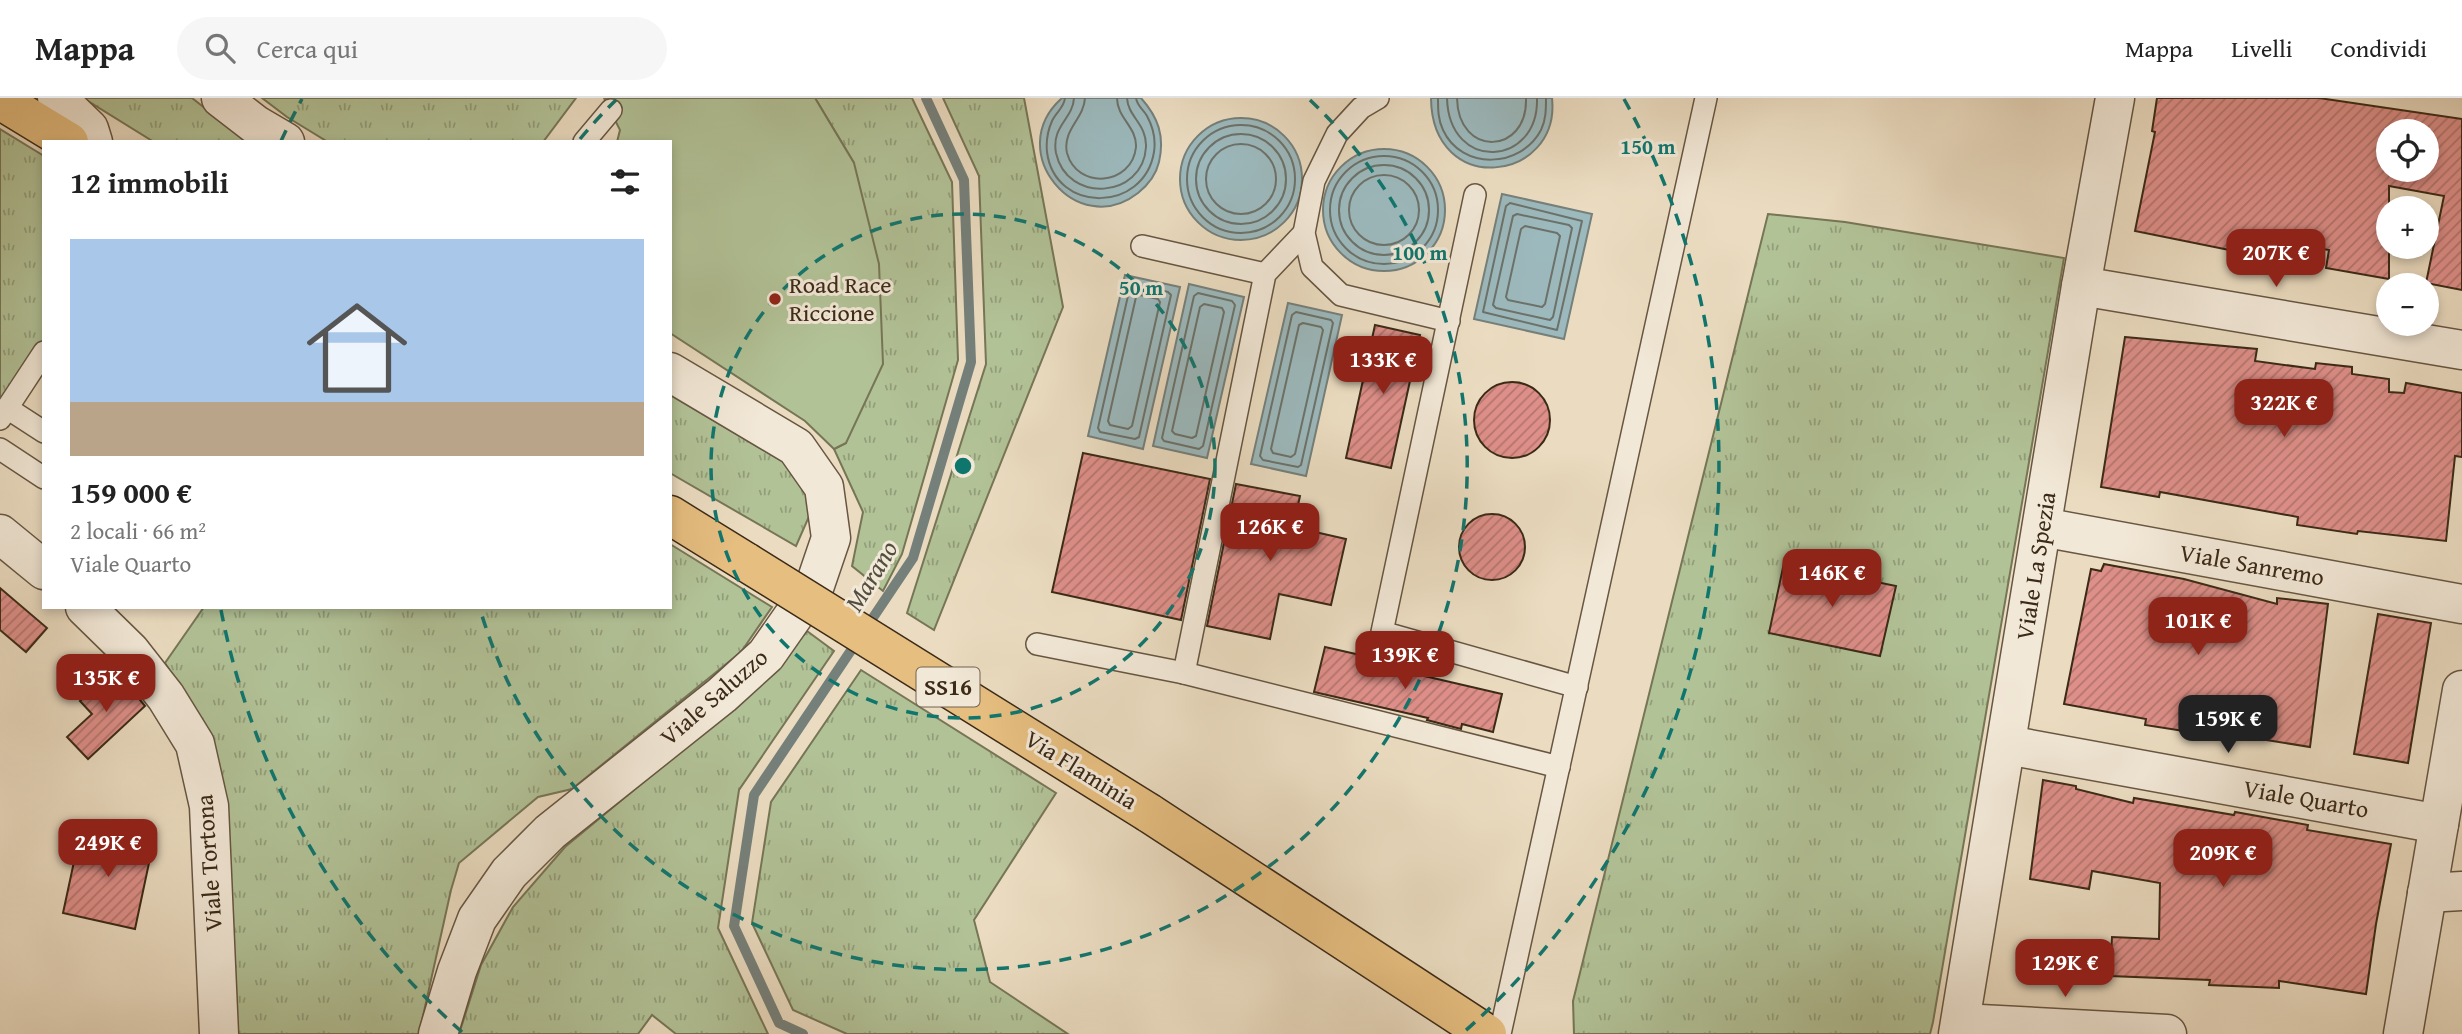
<!DOCTYPE html>
<html lang="it">
<head>
<meta charset="utf-8">
<style>
	body { margin:0; font-family:"Gentium Book Plus",serif; background:#f6f6f6; color:#222; height:100vh; display:flex; flex-direction:column; font-size:26px; white-space:nowrap }
	* { box-sizing:border-box; margin:0 }
	p { font-size:23px; color:#767676 }
	.icon { flex:none; width:38px; height:38px; fill:none; stroke:currentColor; stroke-width:2; stroke-linecap:round; stroke-linejoin:round }
	.map { position:relative; flex:1; overflow:hidden }
	.details { position:absolute; left:42px; top:42px; width:630px; height:469px; display:flex; flex-direction:column; background:#fff; border-radius:0px; box-shadow:0 4px 10px #0003 }
	.details>* { flex:none }
	.tools { position:absolute; left:2376px; top:21px; display:grid; gap:14px }
	.tools a { display:grid; place-items:center; width:63px; height:63px; border-radius:50%; background:#fff; box-shadow:0 4px 10px #0003; font-size:35px }
	.price { position:absolute; translate:-50% -60px; padding:0 16px; border-radius:14px; background:#8f2418; color:#fff; font-size:23px; line-height:46px; filter:drop-shadow(0 2px 4px #0008) }
	.price::after { content:''; position:absolute; left:50%; top:42px; width:21px; height:16px; margin-left:-10px; background:inherit; clip-path:polygon(0 0,100% 0,50% 100%) }
	.price.on { background:#222; color:#fff }
	ul { padding:0; list-style:none }
	li { display:grid; align-content:center; gap:14px; height:371px; padding:0 28px }
	li+li { border-top:2px solid #e0e0e0 }
	li span { display:grid; place-items:center; height:217px; border-radius:0px; color:#555 }
	li>.icon { margin-inline-start:auto }
	span .icon { width:126px; height:126px; fill:#fffc; stroke-width:1 }
	li b { font-size:30px }
	h2 { display:flex; justify-content:space-between; align-items:center; height:84px; padding:0 28px; font-size:30px }
	header { display:flex; align-items:center; gap:42px; box-sizing:border-box; height:98px; padding:0 35px; background:#fff; border-bottom:2px solid #e0e0e0 }
	header strong { font-size:33px }
	nav { display:flex; gap:38px; margin-inline-start:auto; font-size:24px }
	.search { width:490px; height:63px; background:#f6f6f6; display:flex; align-items:center; gap:18px; box-sizing:border-box; padding:0 24px; border-radius:38px; color:#767676; font-size:26px }
	.map>svg:first-child { display:block }
</style>
</head>
<body>
<header>
<strong>Mappa</strong>
<div class="search"><svg class="icon" aria-label="search" viewBox="0 0 24 24"><circle cx="10" cy="10" r="6"/><path d="M15 15l6 6"/></svg>Cerca qui</div>
<nav><a>Mappa</a><a>Livelli</a><a>Condividi</a></nav>
</header>
<div class="map">
<svg width="2462" height="936" viewBox="0 0 2462 936">
	<defs>
		<pattern id="grass-tufts" width="24" height="20" patternUnits="userSpaceOnUse" patternTransform="scale(1.75)"><rect width="24" height="20" fill="#b2c297"/><path d="M3 7l-1-3M5 7V3M7 7l1-3M15 17l-1-3M17 17v-4M19 17l1-3" fill="none" stroke="#929e7a"/></pattern>
		<pattern id="building-hatch" width="6" height="6" patternUnits="userSpaceOnUse" patternTransform="scale(1.75)"><rect width="6" height="6" fill="#de8f89"/><path d="M-1 1l2-2M0 6l6-6M5 7l2-2" fill="none" stroke="#b5756f"/></pattern>
	</defs>
	<rect width="100%" height="100%" fill="#ebdcc1"/>
	<filter id="stains"><feTurbulence type="fractalNoise" baseFrequency=".00286" numOctaves="4"/><feColorMatrix values="0 0 0 0 .2 0 0 0 0 .09 0 0 0 0 .02 0 0 0 .5 -.17"/></filter>
	<radialGradient id="worn" r=".72"><stop offset=".6" stop-color="#630" stop-opacity="0"/><stop offset="1" stop-color="#630" stop-opacity=".3"/></radialGradient>
	<g fill="url(#grass-tufts)" stroke="#767657" stroke-width="2">
		<path d="M83 0H192L248 44H154Z"/>
		<path d="M262 0H576L543 44H328L287 19Z"/>
		<path d="M815 0H912L952 84 958 262 902 456 883 493 852 468 863 414 834 351 846 345 854 65Z"/>
		<path d="M943 0H1024L1063 209 934 532 907 515 986 266 979 78Z"/>
		<path d="M0 31 44 58V242L0 301Z"/>
		<path d="M1768 116 1845 124 2064 160 1933 924 1930 936H1574L1573 903Z"/>
		<path d="M670 297 785 365 804 388 811 414 796 448 670 375Z"/>
		<path d="M670 446 772 509 741 554 572 691 538 699 459 765 451 792 419 936H237L212 639 165 565 204 509H670Z"/>
		<path d="M807 533 834 553 739 692 718 830 768 936H676L652 917 638 936H459L481 867 513 809 565 749 762 586Z"/>
		<path d="M861 572 1056 695 974 822 990 884 1068 936H847L793 912 752 825 771 704Z"/>
	</g>
	<path fill="#b2c297" stroke="#767657" stroke-width="2" d="M604 0H815L854 65 879 166 883 266 846 345 834 351 805 323 670 235V44H617L620 32Z"/>
	<g fill="#9cb9bd" stroke="#75807b" stroke-width="2">
		<path d="M1062 0H1141C1158 19 1165 38 1159 64 1156 77 1148 87 1138 95 1077 143 1002 53 1062 0Z"/>
		<path d="M1431 0H1552C1561 84 1432 101 1431 0Z"/>
		<circle cx="1241" cy="81" r="61"/>
		<circle cx="1384" cy="112" r="61"/>
		<path d="M1502 96 1592 116 1564 241 1474 221Z"/>
		<path d="M1125 177 1180 189 1143 351 1088 338Z"/>
		<path d="M1189 186 1244 199 1207 360 1153 348Z"/>
		<path d="M1288 205 1342 217 1306 378 1251 366Z"/>
	</g>
	<g fill="none" stroke-linecap="round" stroke-linejoin="round">
		<g stroke="#6c726a" stroke-width="2">
			<path d="M1065 0C1064 10 1056 14 1052 23 1048 32 1046 44 1047 54 1055 116 1144 115 1154 54 1156 41 1153 29 1147 18 1143 11 1137 8 1136 0"/>
			<path d="M1074 0C1073 21 1051 28 1056 55 1067 106 1143 101 1146 49 1147 26 1128 19 1127 0"/>
			<path d="M1085 0C1084 21 1062 32 1067 55 1077 92 1132 88 1136 49 1137 29 1117 20 1117 0"/>
			<path d="M1438 0C1438 11 1438 22 1443 32 1462 73 1521 70 1541 32 1546 22 1546 11 1546 0"/>
			<path d="M1447 0C1449 75 1539 69 1537 0"/>
			<path d="M1457 0C1458 60 1528 57 1526 0"/>
			<circle cx="1241" cy="81" r="54"/>
			<circle cx="1241" cy="81" r="45"/>
			<circle cx="1241" cy="81" r="35"/>
			<circle cx="1384" cy="112" r="54"/>
			<circle cx="1384" cy="112" r="45"/>
			<circle cx="1384" cy="112" r="35"/>
			<path d="M1510 105 1582 123 1557 232 1483 214 1506 108Z"/>
			<path d="M1517 116 1569 127 1572 130 1553 219 1550 222 1496 210 1493 207 1513 118Z"/>
			<path d="M1525 128 1557 135 1560 138 1545 206 1542 209 1508 202 1506 199 1521 131Z"/>
			<path d="M1134 186 1168 194 1171 197 1139 339 1135 341 1100 334 1098 330 1130 189Z"/>
			<path d="M1198 195 1232 203 1235 207 1203 348 1199 351 1164 343 1162 340 1194 198Z"/>
			<path d="M1140 197 1158 201 1160 204 1132 328 1128 331 1110 327 1108 323 1136 199Z"/>
			<path d="M1204 206 1222 210 1224 214 1196 338 1192 340 1175 336 1172 333 1200 209Z"/>
			<path d="M1296 214 1331 222 1333 225 1301 367 1298 369 1263 362 1260 358 1292 217Z"/>
			<path d="M1303 225 1321 229 1323 232 1295 356 1291 359 1273 355 1271 351 1299 227Z"/>
		</g>
		<path stroke="#75807b" stroke-width="10" d="M803 936 779 925 734 828 754 697 913 460 971 264 964 82 926 0"/>
	</g>
	<g fill="url(#building-hatch)" stroke="#3b2a17" stroke-width="2" fill-rule="evenodd">
		<path d="M2157 0H2319L2462 21V192L2426 185 2444 98 2389 88V181L2326 170 2329 152 2262 141 2259 158 2135 133 2155 34 2152 33ZM2389 33H2427V72H2389Z"/>
		<path d="M1375 227 1420 237 1391 370 1346 360Z"/>
		<path d="M2125 239 2257 251 2255 263 2315 271 2316 265 2352 269V276L2389 281V294L2404 295 2406 285 2462 295V359L2455 358 2446 443 2358 433 2357 436 2297 427 2298 419 2160 394 2159 399 2101 389Z"/>
		<circle cx="1512" cy="322" r="38"/>
		<path d="M1083 355 1210 381 1181 522 1052 494Z"/>
		<path d="M1236 386 1300 398 1293 429 1346 441 1331 507 1279 496 1270 541 1207 528Z"/>
		<circle cx="1492" cy="449" r="33"/>
		<path d="M1784 465 1896 488 1880 558 1769 535Z"/>
		<path d="M2104 466 2184 481 2277 506V500L2328 506 2310 649 2211 633 2210 637 2145 627 2146 621 2064 606 2091 471 2101 473Z"/>
		<path d="M0 490 47 530 26 554 0 532Z"/>
		<path d="M2378 516 2431 525 2408 665 2354 656Z"/>
		<path d="M1325 549 1422 571 1420 577 1502 596 1493 634 1462 626 1461 631 1427 622 1428 620 1314 594Z"/>
		<path d="M115 571 145 608 88 661 67 639 92 616 80 603Z"/>
		<path d="M2043 682 2076 688V691L2133 705 2134 700 2234 717 2235 714 2308 727 2307 732 2391 746 2376 826 2366 896 2279 883V890L2209 887 2210 882 2110 878 2112 839 2159 841 2160 785 2092 773 2089 791 2030 781Z"/>
		<path d="M81 731 153 746 135 831 63 815Z"/>
	</g>
	<g fill="none" stroke-linecap="round" stroke-linejoin="round">
		<defs>
			<g id="lane">
				<path d="M1378 0 1361 10 1337 36 1314 83 1304 135 1312 169 1341 197 1449 223"/>
				<path d="M584 44 611 12"/>
				<path d="M1475 97 1382 534 1577 589"/>
				<path d="M1142 148 1265 176"/>
				<path d="M7 310 44 334"/>
				<path d="M0 321 44 254"/>
				<path d="M0 351 44 380"/>
				<path d="M1037 546 1184 575 1265 176 1304 135"/>
				<path d="M1184 575 1559 669"/>
				<path d="M1500 936 1706 0"/>
			</g>
			<g id="street">
				<path d="M57 0 89 31 93 44"/>
				<path d="M221 0 256 27 285 44"/>
				<path d="M2081 188 2462 252"/>
				<path d="M2042 429 2462 506"/>
				<path d="M0 436 44 472"/>
				<path d="M85 509 130 553 166 599 195 646 209 708 219 936"/>
				<path d="M2007 647 2439 726"/>
				<path d="M2427 795 2462 793"/>
				<path d="M1961 925 2167 936"/>
				<path d="M438 936 457 873 477 821 509 775 550 734 722 597 766 557 815 487 831 440 824 389 796 349 670 274"/>
				<path d="M1958 936 2081 188 2115 0"/>
				<path d="M2403 936 2462 592"/>
			</g>
			<g id="primary">
				<path d="M0 2 69 44"/>
				<path d="M670 417 746 464"/>
				<path d="M1149 715 1487 936"/>
			</g>
		</defs>
		<use href="#lane" stroke="#675642" stroke-width="24"/>
		<use href="#street" stroke="#675642" stroke-width="41"/>
		<use href="#primary" stroke="#3b2a17" stroke-width="41"/>
		<use href="#lane" stroke="#f2e8d7" stroke-width="21"/>
		<use href="#street" stroke="#f2e8d7" stroke-width="38"/>
		<use href="#primary" stroke="#e6be80" stroke-width="38"/>
		<defs>
			<path id="primary-bridge" d="M746 464 1149 715"/>
		</defs>
		<use href="#primary-bridge" stroke="#3b2a17" stroke-width="41" stroke-linecap="butt"/>
		<use href="#primary-bridge" stroke="#e6be80" stroke-width="38"/>
	</g>
	<g fill="none" stroke="#0f766e" stroke-width="3.5" stroke-dasharray="12 9">
		<circle cx="963" cy="368" r="252"/>
		<path d="M580 41A504 504 0 0 1 616 2M1310 2A504 504 0 1 1 480 511"/>
		<path d="M462 934A756 756 0 0 1 221 512M281 43A756 756 0 0 1 302 1M1624 1A756 756 0 0 1 1464 934"/>
	</g>
	<circle fill="#8f2418" stroke="#f2e8d7" stroke-width="2.5" cx="775" cy="201" r="7"/>
	<g text-anchor="middle" stroke-width="6" stroke-linejoin="round" paint-order="stroke">
		<rect fill="#f2e8d7" stroke="#726351" stroke-width="2" x="916.5" y="569.5" width="63" height="39" rx="5"/>
		<g font-size="23" font-weight="bold" fill="#3b2a17">
			<text x="948" y="597">SS16</text>
		</g>
		<g font-size="24" fill="#3b2a17" stroke="#f2e8d7" text-anchor="start">
			<text x="789" y="195">Road Race<tspan x="789" dy="28">Riccione</tspan></text>
		</g>
		<g font-size="24" fill="#3b2a17" stroke="#f2e8d7">
			<text transform="translate(2252 467) rotate(10)" y="8">Viale Sanremo</text>
			<text transform="translate(2036 468) rotate(-81)" y="8">Viale La Spezia</text>
			<text transform="translate(714 599) rotate(-41)" y="8">Viale Saluzzo</text>
			<text transform="translate(1081 672) rotate(32)" y="8">Via Flaminia</text>
			<text transform="translate(2306 701) rotate(10)" y="8">Viale Quarto</text>
			<text transform="translate(209 765) rotate(-94)" y="8">Viale Tortona</text>
		</g>
		<g font-size="26" font-style="italic" fill="#534e40" stroke="#f2e8d7">
			<text transform="translate(871 478) rotate(-59)" y="9">Marano</text>
		</g>
	</g>
	<circle cx="963" cy="368" r="10" fill="#0f766e" stroke="#f2e8d7" stroke-width="3.5"/>
	<g font-size="21" text-anchor="middle" font-weight="bold" fill="#0f766e" stroke="#f2e8d7" stroke-width="6" stroke-linejoin="round" paint-order="stroke">
		<text x="1648" y="56">150 m</text>
		<text x="1420" y="162">100 m</text>
		<text x="1141" y="197">50 m</text>
	</g>
	<rect width="100%" height="100%" filter="url(#stains)"/>
	<rect width="100%" height="100%" fill="url(#worn)"/>
</svg>
<div class="tools">
<a><svg class="icon" aria-label="locate" viewBox="0 0 24 24"><circle cx="12" cy="12" r="6"/><path d="M12 2v4M12 18v4M2 12h4M18 12h4"/></svg></a>
<a>+</a>
<a>−</a>
</div>
<b class="price" style="left:2276px;top:191px">207K €</b>
<b class="price" style="left:1383px;top:298px">133K €</b>
<b class="price" style="left:2284px;top:341px">322K €</b>
<b class="price" style="left:1270px;top:465px">126K €</b>
<b class="price" style="left:1832px;top:511px">146K €</b>
<b class="price" style="left:2198px;top:559px">101K €</b>
<b class="price" style="left:1405px;top:593px">139K €</b>
<b class="price" style="left:106px;top:616px">135K €</b>
<b class="price on" style="left:2228px;top:657px">159K €</b>
<b class="price" style="left:108px;top:781px">249K €</b>
<b class="price" style="left:2223px;top:791px">209K €</b>
<b class="price" style="left:2065px;top:901px">129K €</b>
<section class="details">
<h2>12 immobili<svg class="icon" aria-label="filters" viewBox="0 0 24 24"><path d="M4 7h16M4 17h16"/><circle cx="9" cy="7" r="2"/><circle cx="15" cy="17" r="2"/></svg></h2>
<ul>
<li><span style="background:linear-gradient(#a9c7e8 75%,#b9a48a 0)"><svg class="icon" aria-label="home" viewBox="0 0 24 24"><path d="M3 11l9-7 9 7M6 9v11h12V9"/></svg></span><div><b>159 000 €</b><p>2 locali · 66 m²</p><p>Viale Quarto</p></div></li>
</ul>
</section>
</div>
</body>
</html>
